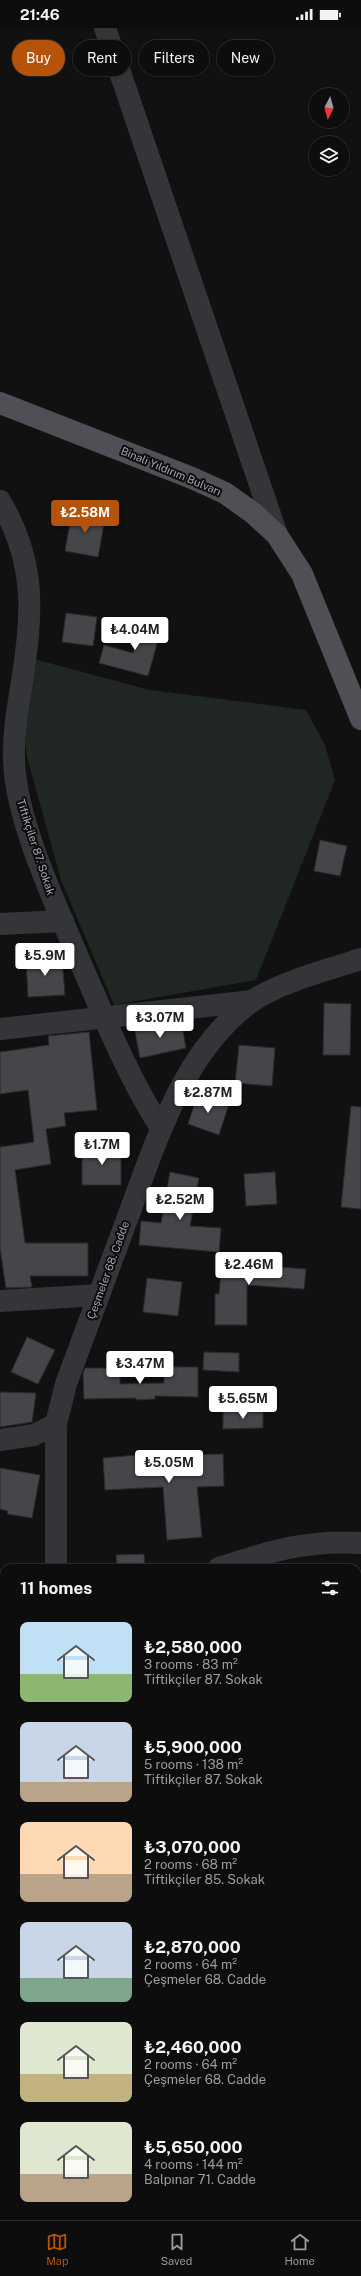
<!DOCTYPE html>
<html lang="en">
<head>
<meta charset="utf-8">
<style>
	body { margin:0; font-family:"Public Sans",sans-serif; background:#161617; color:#f1f3f6; height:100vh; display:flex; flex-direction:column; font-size:15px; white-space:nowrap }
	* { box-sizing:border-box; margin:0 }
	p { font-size:13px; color:#9a9c9e }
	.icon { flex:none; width:22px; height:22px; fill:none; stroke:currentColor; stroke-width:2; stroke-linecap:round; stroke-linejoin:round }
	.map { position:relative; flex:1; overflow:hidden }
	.sheet { position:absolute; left:0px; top:1536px; width:361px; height:656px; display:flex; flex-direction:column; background:#0d0d0e; border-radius:12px 12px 0 0; box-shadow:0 1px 3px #0004,0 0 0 1px #2d2d2e }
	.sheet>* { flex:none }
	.banner { position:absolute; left:12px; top:12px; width:337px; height:36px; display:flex; gap:8px }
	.needle { width:26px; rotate:186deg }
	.controls { position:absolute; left:309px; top:60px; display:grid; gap:8px }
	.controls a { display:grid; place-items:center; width:40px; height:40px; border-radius:50%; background:#0d0d0e; box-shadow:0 1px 3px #0004,0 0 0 1px #2d2d2e; font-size:20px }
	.price { position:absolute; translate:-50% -34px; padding:0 9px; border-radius:4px; background:#fff; color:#222; font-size:13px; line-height:26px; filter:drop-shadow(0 1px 2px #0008) }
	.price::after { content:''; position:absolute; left:50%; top:24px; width:12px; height:9px; margin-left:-6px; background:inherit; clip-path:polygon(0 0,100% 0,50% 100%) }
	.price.current { background:#b45309; color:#fff }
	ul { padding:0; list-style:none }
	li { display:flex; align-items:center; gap:12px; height:100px; padding:0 20px }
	li span { display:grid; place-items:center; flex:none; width:112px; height:80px; border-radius:8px; color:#555 }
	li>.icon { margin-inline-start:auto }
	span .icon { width:48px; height:48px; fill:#fffc; stroke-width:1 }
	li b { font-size:17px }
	h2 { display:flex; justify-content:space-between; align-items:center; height:48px; padding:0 20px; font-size:17px }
	.tag { padding:0 14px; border-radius:18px; background:#0d0d0e; box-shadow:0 1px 3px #0004,0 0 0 1px #2d2d2e; font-size:14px; line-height:36px }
	.tag.current { background:#b45309; color:#fff }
	.status { display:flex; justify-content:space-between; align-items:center; height:28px; padding:0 20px; background:#0d0d0e; direction:ltr }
	.status svg { height:11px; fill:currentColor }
	.dock { display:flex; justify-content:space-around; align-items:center; height:56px; border-top:1px solid #2d2d2e; background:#0d0d0e; font-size:11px; color:#9a9c9e }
	.dock a { display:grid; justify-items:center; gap:2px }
	.dock .current { color:#b45309 }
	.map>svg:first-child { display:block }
</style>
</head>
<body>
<div class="status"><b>21:46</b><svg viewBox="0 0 49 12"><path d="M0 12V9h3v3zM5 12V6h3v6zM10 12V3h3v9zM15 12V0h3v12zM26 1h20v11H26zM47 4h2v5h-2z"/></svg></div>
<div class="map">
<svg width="361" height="2192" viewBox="0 0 361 2192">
	<rect width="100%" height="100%" fill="#111112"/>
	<path fill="#202621" d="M34 631 150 662 306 682 325 717 335 752 256 952 114 977 61 852 27 729 24 706Z"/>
	<g fill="#45464a" stroke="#2b2b2e">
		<path d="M72 484 105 490 98 529 65 523Z"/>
		<path d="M66 585 97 589 93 618 62 614Z"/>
		<path d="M142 592 162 598 148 648 99 635 104 617 133 625Z"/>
		<path d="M320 812 347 818 340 848 314 843Z"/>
		<path d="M62 929 65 967 28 969 26 931Z"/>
		<path d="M324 975 351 976 350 1027H323Z"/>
		<path d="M181 993 186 1020 140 1030 134 999Z"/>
		<path d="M89 1004 97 1082 64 1085 66 1098 46 1101 51 1136 15 1142 25 1215H88V1248H30L32 1259 6 1260 0 1220V1119L34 1114 28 1062 0 1066V1024L49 1017 48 1008Z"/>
		<path d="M239 1017 275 1020 272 1058 235 1055Z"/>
		<path d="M198 1065 229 1076 219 1107 188 1096Z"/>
		<path d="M351 1078 361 1079V1181L341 1179Z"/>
		<rect x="82" y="1120" width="39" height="37"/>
		<path d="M170 1144 199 1150 190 1198 221 1200 219 1224 139 1217 141 1193 161 1195Z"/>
		<path d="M275 1144 277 1176 246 1178 244 1146Z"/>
		<path d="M222 1229 264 1233V1238L306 1241 304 1261 247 1257V1297H215V1266H219Z"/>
		<path d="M147 1250 182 1254 178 1288 143 1284Z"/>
		<path d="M27 1309 55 1322 38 1356 11 1344Z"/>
		<path d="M204 1324 239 1325V1344L203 1342Z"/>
		<path d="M164 1339H198V1369L155 1368V1371L136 1372V1370L84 1371 83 1345 85 1340H120V1356L164 1355Z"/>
		<path d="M0 1364 36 1365 32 1394 0 1399Z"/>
		<path d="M263 1382V1400L223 1401V1383Z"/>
		<path d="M182 1423 183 1427 223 1426 224 1458 197 1459 202 1509 167 1512 163 1459 105 1462 103 1430Z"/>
		<path d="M0 1440 40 1447 32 1490 7 1486 8 1483 0 1481Z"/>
		<path d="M144 1526 145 1540H117L116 1527Z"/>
	</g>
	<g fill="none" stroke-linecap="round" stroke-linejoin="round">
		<g stroke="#343539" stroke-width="22">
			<path d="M105 0 277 507"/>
			<path d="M0 473C38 537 32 589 21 660 17 684 13 708 14 733 16 792 55 875 78 929 104 988 126 1046 161 1100"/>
			<path d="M0 896 63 893"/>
			<path d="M0 1001 252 973"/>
			<path d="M0 1273 99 1267"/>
			<path d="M0 1412 34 1407 56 1396"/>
			<path d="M56 1540V1396L66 1356C86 1302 106 1248 126 1194 155 1117 182 1024 251 974 279 954 328 942 361 931"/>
			<path d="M219 1540C270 1523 306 1512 361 1515"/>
			<path d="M0 1729 4 1730"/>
			<path d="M0 1955 4 1956"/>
			<path d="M360 1987 359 1958 361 1923"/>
			<path d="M357 2170H361"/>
			<path d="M0 2186H4"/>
			<path d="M47 2188H95"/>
			<path d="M311 2188 312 2192"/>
		</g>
		<path stroke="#4f5056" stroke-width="22" d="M0 375 192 450 225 465 253 485 277 507 302 546 361 691"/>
	</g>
	<g text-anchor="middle" stroke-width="4" stroke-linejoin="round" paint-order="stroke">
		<g font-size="11" fill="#a4a7b1" stroke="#0c0c0d">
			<text transform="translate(171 443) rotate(23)" y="4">Binali Yıldırım Bulvarı</text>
			<text transform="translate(36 819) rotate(72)" y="4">Tiftikçiler 87. Sokak</text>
			<text transform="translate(108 1242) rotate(-70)" y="4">Çeşmeler 68. Cadde</text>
		</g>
	</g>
</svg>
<div class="controls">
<a><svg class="needle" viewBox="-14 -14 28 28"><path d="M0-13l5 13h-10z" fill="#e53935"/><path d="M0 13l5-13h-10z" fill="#9a9c9e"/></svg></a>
<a><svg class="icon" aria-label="layers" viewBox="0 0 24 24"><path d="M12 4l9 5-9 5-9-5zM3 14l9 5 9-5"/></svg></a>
</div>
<b class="price current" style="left:85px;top:506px">₺2.58M</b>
<b class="price" style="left:135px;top:623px">₺4.04M</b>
<b class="price" style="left:45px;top:949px">₺5.9M</b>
<b class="price" style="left:160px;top:1011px">₺3.07M</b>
<b class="price" style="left:208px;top:1086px">₺2.87M</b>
<b class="price" style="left:102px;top:1138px">₺1.7M</b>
<b class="price" style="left:180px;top:1193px">₺2.52M</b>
<b class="price" style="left:249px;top:1258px">₺2.46M</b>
<b class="price" style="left:140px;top:1357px">₺3.47M</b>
<b class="price" style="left:243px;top:1392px">₺5.65M</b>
<b class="price" style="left:169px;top:1456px">₺5.05M</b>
<div class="banner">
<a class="tag current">Buy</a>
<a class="tag">Rent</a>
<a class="tag">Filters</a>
<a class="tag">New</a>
</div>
<section class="sheet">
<h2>11 homes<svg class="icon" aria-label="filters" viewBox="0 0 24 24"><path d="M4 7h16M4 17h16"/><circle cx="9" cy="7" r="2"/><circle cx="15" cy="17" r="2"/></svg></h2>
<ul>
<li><span style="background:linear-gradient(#bfe0f5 65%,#8fb573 0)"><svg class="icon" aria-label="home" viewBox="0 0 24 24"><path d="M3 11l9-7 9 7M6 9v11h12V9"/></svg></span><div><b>₺2,580,000</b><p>3 rooms · 83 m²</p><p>Tiftikçiler 87. Sokak</p></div></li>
<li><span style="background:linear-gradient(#c9d6e8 75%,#b9a48a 0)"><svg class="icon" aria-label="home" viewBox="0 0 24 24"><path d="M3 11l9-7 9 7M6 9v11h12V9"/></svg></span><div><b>₺5,900,000</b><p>5 rooms · 138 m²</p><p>Tiftikçiler 87. Sokak</p></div></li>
<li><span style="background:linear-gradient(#ffd9b3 65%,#b9a48a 0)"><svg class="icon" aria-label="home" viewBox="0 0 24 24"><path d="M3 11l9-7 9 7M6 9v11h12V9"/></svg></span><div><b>₺3,070,000</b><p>2 rooms · 68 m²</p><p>Tiftikçiler 85. Sokak</p></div></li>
<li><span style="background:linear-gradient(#c9d6e8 70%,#7fa58c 0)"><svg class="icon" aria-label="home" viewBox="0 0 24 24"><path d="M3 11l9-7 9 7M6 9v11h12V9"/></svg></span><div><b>₺2,870,000</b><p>2 rooms · 64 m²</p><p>Çeşmeler 68. Cadde</p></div></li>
<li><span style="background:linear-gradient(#dfe7d0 65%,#c2b280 0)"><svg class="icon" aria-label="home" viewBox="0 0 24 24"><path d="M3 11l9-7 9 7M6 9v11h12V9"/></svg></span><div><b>₺2,460,000</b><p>2 rooms · 64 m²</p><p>Çeşmeler 68. Cadde</p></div></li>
<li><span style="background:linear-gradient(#dfe7d0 65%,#b9a48a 0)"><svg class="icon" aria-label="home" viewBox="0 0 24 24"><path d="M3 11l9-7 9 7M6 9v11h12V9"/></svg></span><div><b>₺5,650,000</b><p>4 rooms · 144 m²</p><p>Balpınar 71. Cadde</p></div></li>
</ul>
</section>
</div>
<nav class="dock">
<a class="current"><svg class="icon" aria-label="map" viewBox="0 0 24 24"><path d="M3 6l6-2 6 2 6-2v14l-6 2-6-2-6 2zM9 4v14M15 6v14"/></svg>Map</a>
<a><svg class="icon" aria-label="saved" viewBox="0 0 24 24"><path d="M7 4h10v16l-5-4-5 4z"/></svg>Saved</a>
<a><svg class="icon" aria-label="home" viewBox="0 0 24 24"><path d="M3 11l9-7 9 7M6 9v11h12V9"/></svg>Home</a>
</nav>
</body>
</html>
